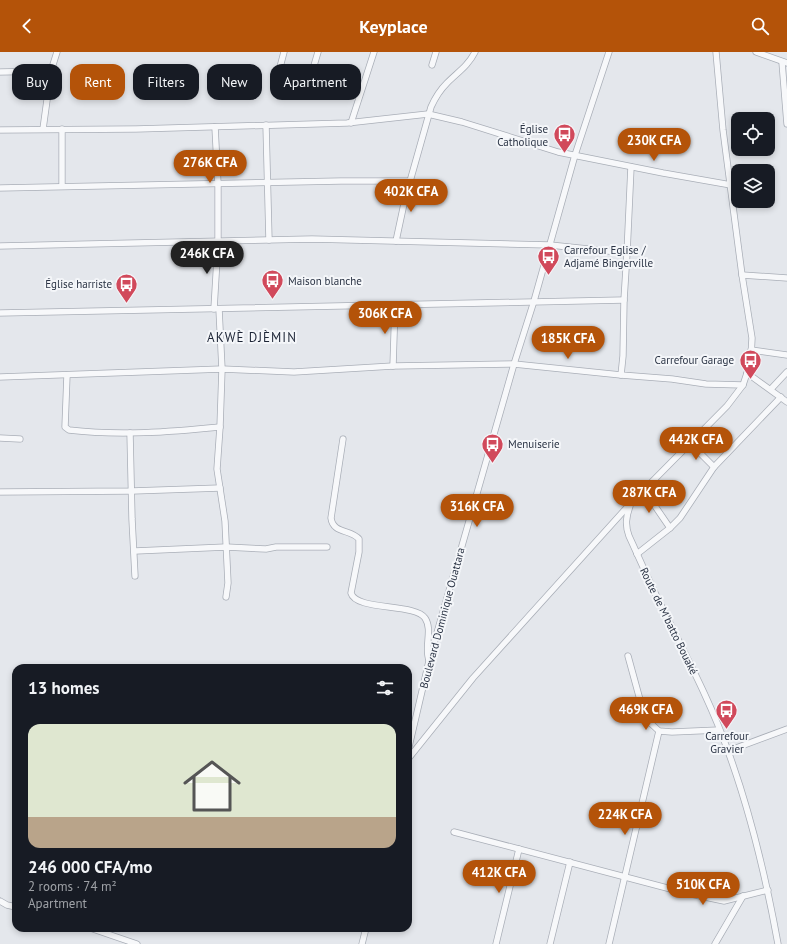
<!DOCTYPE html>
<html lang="en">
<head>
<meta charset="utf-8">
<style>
	body { margin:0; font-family:"PT Sans",sans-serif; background:#20242c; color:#f1f3f6; height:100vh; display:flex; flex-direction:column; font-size:15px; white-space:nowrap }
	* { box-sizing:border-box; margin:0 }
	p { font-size:13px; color:#9ea1a6 }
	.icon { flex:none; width:22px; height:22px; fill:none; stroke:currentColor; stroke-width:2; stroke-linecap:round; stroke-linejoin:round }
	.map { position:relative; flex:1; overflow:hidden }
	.sheet { position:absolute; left:12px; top:612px; width:400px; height:268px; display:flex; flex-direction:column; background:#171b24; border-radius:12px; box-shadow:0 2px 6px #0003 }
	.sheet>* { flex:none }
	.guide { position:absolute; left:12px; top:12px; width:400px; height:36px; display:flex; gap:8px }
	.fabs { position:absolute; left:731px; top:60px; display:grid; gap:8px }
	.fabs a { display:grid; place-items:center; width:44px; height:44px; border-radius:8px; background:#171b24; box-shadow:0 2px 6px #0003; font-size:20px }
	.price { position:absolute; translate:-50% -34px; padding:0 9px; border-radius:14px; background:#b45309; color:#fff; font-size:13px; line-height:26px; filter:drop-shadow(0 1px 2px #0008) }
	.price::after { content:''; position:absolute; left:50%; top:24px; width:12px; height:9px; margin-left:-6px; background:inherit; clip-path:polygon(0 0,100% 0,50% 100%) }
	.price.on { background:#222; color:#fff }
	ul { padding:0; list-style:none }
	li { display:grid; align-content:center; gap:8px; height:212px; padding:0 16px }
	li span { display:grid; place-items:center; height:124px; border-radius:12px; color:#555 }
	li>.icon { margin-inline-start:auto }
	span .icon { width:72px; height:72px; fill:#fffc; stroke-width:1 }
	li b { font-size:17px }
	h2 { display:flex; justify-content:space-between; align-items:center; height:48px; padding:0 16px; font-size:17px }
	.pill { padding:0 14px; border-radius:12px; background:#171b24; box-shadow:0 2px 6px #0003; font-size:14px; line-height:36px }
	.pill.on { background:#b45309; color:#fff }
	header { display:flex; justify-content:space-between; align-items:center; height:52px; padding:0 16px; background:#b45309; color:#fff; font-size:18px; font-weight:700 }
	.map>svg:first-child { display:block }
</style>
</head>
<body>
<header><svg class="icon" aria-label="back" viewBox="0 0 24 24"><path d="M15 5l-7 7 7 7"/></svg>Keyplace<svg class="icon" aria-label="search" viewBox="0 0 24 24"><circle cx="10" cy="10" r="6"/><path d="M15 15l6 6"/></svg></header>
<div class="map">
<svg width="787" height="892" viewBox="0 0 787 892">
	<rect width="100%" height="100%" fill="#e4e7ec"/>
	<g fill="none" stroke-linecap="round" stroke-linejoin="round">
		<defs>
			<g id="minor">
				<path d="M756 0 787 11"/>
				<path d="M782 10 787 72"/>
				<path d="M432 13 436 0"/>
				<path d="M313 17 318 0"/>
				<path d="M0 20 51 19"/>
				<path d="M275 34 284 0"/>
				<path d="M351 71 374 0"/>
				<path d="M266 73 269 188"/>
				<path d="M43 77 51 19 57 0"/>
				<path d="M0 78 136 77 347 71 428 62 462 70 558 100 663 121 731 133"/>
				<path d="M62 134V77"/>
				<path d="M0 136 341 129H409"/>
				<path d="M396 189 405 147 431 55C435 46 440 38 447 31 458 20 468 14 475 0"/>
				<path d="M0 194 312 187 550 193 627 201 631 115"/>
				<path d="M627 201 624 248 623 304 621 323 672 327 706 332 743 333"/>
				<path d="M742 223 787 226"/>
				<path d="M214 257 218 190V132L215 75"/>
				<path d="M219 257 222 317 220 375 217 417 225 469 228 531 226 545"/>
				<path d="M0 261 624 248"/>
				<path d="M751 298 787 303"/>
				<path d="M393 314 395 253"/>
				<path d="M747 321 787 350"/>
				<path d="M67 323 65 375 69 378C119 384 170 380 220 375"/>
				<path d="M0 325 222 317 294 320 393 314 514 312 621 323"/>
				<path d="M771 337 787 320"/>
				<path d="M130 381 132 467 135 524"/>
				<path d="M0 386 20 387"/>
				<path d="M343 387 331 466C333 482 351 477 359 487V500L351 541C356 559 415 551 425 566 433 578 424 595 429 608"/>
				<path d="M690 391 714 415"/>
				<path d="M644 438 670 476"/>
				<path d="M0 440 132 439 220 436"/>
				<path d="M630 454C626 465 625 473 629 484 641 510 652 536 665 561 687 606 711 651 728 699 751 762 766 826 778 892"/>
				<path d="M135 499 226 495 266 497 276 495H327"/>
				<path d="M637 502 670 476 680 466 714 415 781 345"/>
				<path d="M628 604 645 666 659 679 672 680 719 678"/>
				<path d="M408 699 429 609 514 312 534 249 575 103 609 0"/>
				<path d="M728 699 787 677"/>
				<path d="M408 707 473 626 630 452 727 354 743 333 747 321 751 305 752 286 742 223 723 78 716 0"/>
				<path d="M454 780 686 841 724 849 768 838"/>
				<path d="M0 849 7 853 16 855"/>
				<path d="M90 876 137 892"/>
				<path d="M362 892 366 876"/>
				<path d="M496 892 519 797"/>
				<path d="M550 892 570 810"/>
				<path d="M609 892 659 679"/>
				<path d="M715 892 743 844"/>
			</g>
		</defs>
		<use href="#minor" stroke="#a9aeb7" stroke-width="7"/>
		<use href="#minor" stroke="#f7f8fa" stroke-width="5.5"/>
	</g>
	<defs>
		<symbol id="bus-pin" viewBox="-11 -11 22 30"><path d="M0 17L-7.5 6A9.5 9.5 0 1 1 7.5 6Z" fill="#d1495b" stroke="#f4f6f9"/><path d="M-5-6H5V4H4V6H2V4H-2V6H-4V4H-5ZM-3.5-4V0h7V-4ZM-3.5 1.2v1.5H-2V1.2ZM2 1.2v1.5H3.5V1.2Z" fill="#fff"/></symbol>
	</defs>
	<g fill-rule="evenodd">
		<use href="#bus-pin" x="552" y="70" width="25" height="34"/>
		<use href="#bus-pin" x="536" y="192" width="25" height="34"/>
		<use href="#bus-pin" x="260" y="216" width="25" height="34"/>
		<use href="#bus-pin" x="114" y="220" width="25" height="34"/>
		<use href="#bus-pin" x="738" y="296" width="25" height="34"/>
		<use href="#bus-pin" x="480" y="380" width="25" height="34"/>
		<use href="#bus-pin" x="714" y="646" width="25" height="34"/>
	</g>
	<g text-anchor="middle" stroke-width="4" stroke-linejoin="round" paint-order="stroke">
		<g font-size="11" fill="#2b3445" stroke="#f4f6f9" text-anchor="end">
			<text x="548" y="81">Église<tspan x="548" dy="13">Catholique</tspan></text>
			<text x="564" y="202" text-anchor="start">Carrefour Eglise /<tspan x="564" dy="13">Adjamé Bingerville</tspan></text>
			<text x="288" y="233" text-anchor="start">Maison blanche</text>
			<text x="112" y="236">Église harriste</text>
			<text x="734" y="312">Carrefour Garage</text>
			<text x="508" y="396" text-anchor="start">Menuiserie</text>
			<text x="727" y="688" text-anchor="middle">Carrefour<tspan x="727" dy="13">Gravier</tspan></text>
		</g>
		<g font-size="11" fill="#2b3445" stroke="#f4f6f9">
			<text transform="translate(442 566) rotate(-75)" y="4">Boulevard Dominique Ouattara</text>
			<text transform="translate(669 569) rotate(64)" y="4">Route de M'batto Bouaké</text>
		</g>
		<g font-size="13" letter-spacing="1" fill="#1d2536" stroke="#f4f6f9">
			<text x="252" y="290">AKWÈ DJÈMIN</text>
		</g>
	</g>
</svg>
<div class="fabs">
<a><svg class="icon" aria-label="locate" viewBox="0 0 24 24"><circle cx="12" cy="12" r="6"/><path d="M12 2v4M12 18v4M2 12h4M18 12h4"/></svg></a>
<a><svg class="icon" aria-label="layers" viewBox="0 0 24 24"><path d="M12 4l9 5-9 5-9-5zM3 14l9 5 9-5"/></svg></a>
</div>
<b class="price" style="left:654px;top:110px">230K CFA</b>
<b class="price" style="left:210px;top:132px">276K CFA</b>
<b class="price" style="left:411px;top:161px">402K CFA</b>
<b class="price on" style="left:207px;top:223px">246K CFA</b>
<b class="price" style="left:385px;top:283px">306K CFA</b>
<b class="price" style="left:568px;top:308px">185K CFA</b>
<b class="price" style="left:696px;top:409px">442K CFA</b>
<b class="price" style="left:649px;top:462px">287K CFA</b>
<b class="price" style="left:477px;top:476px">316K CFA</b>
<b class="price" style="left:646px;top:679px">469K CFA</b>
<b class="price" style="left:625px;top:784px">224K CFA</b>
<b class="price" style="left:499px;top:842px">412K CFA</b>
<b class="price" style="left:703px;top:854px">510K CFA</b>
<div class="guide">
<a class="pill">Buy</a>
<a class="pill on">Rent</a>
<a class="pill">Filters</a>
<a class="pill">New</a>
<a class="pill">Apartment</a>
</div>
<section class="sheet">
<h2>13 homes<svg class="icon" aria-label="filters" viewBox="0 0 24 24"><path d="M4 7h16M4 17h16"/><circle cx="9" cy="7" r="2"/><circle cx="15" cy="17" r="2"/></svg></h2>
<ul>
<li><span style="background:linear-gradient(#dfe7d0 75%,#b9a48a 0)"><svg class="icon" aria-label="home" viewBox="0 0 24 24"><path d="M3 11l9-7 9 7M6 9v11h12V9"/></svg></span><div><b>246 000 CFA/mo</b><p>2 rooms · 74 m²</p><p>Apartment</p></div></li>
</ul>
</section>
</div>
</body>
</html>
